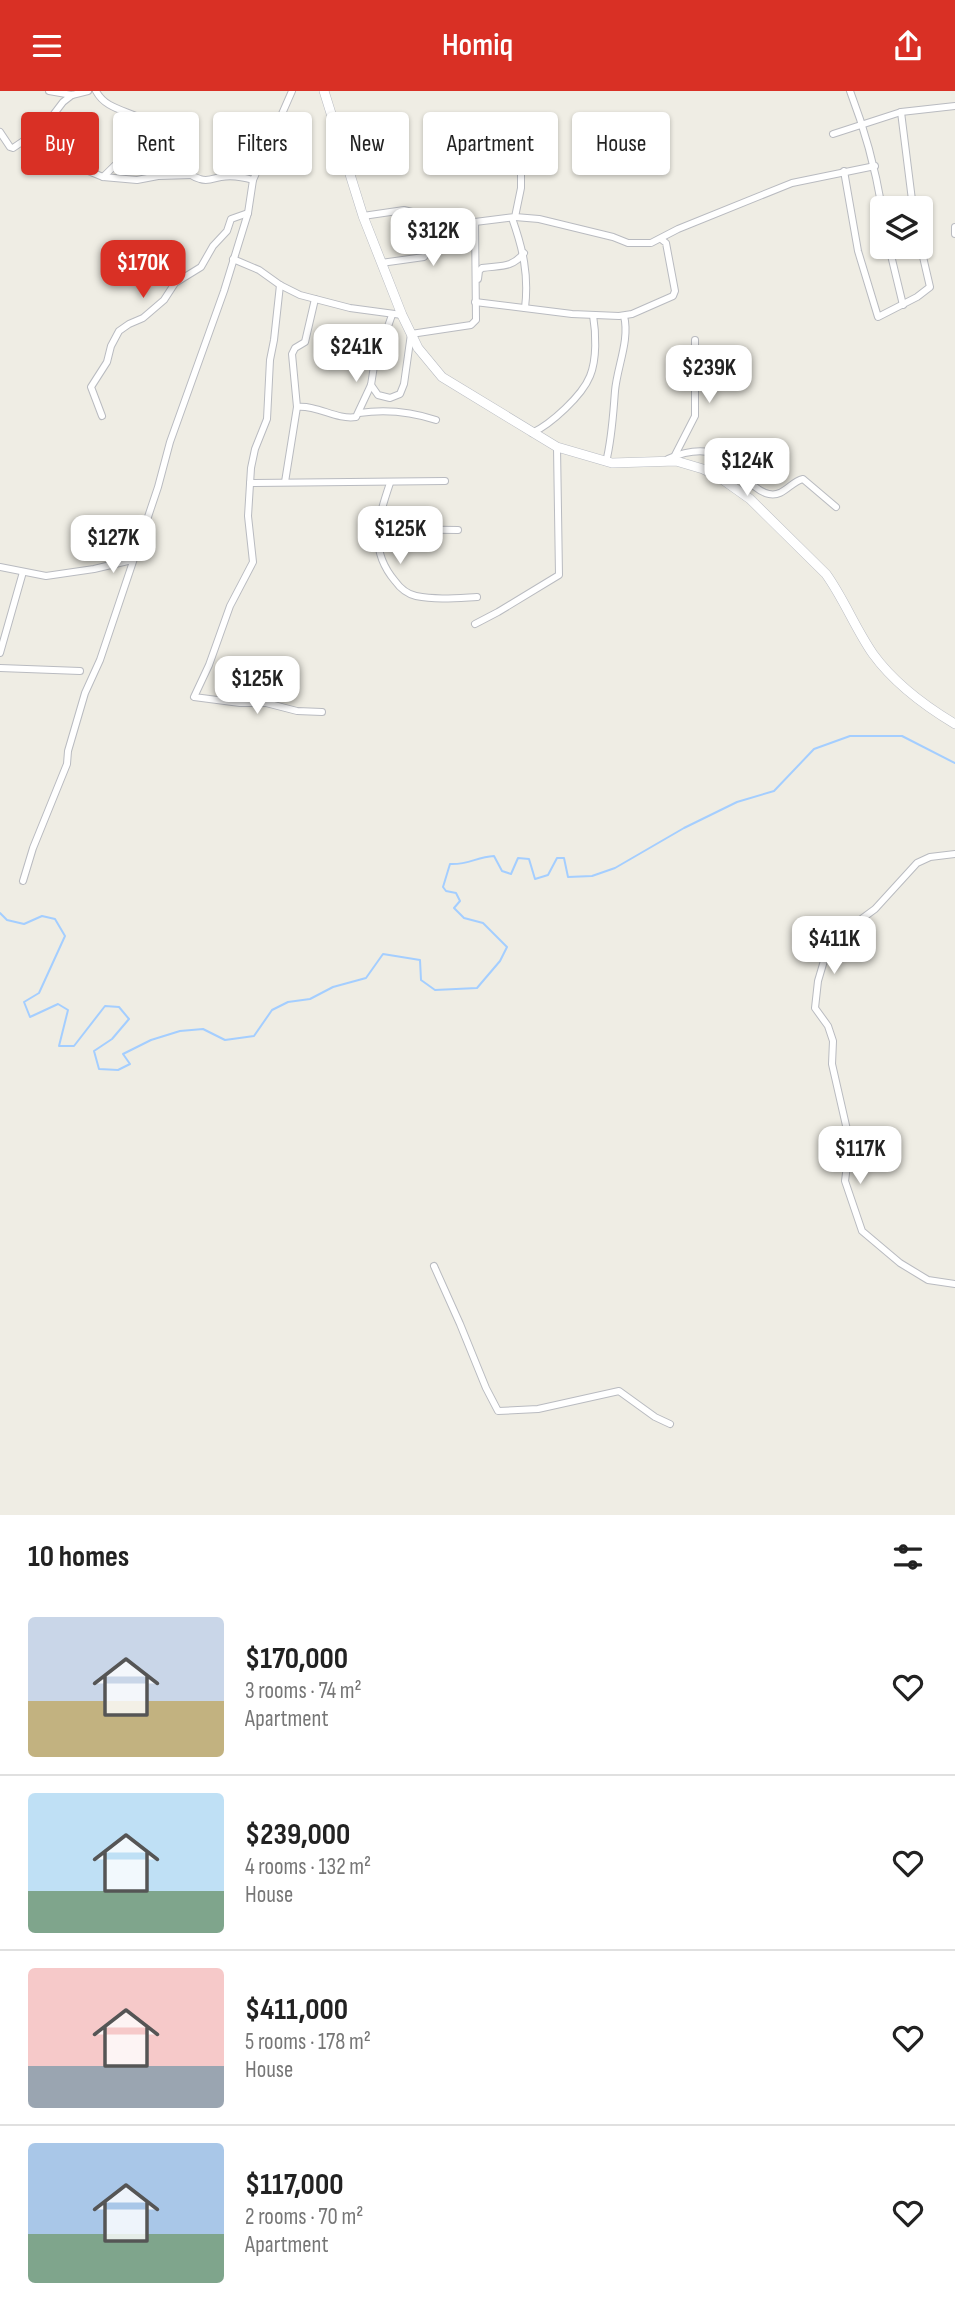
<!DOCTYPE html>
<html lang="en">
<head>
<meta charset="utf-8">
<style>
	body { margin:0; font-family:"Sofia Sans Condensed",sans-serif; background:#f2f2f2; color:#222; height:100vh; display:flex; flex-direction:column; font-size:26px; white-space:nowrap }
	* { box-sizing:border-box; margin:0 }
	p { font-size:23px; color:#767676 }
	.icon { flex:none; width:38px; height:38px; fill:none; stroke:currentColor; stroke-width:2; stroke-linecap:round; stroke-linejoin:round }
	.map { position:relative; height:1424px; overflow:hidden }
	.side { display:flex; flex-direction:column; background:#fff; flex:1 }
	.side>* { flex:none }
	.guide { position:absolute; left:21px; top:21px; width:914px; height:63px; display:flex; gap:14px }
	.tools { position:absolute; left:870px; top:105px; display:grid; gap:14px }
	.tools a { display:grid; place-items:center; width:63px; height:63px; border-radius:7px; background:#fff; box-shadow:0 2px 5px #0004; font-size:35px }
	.price { position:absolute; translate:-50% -60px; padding:0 16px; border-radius:14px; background:#fff; color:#222; font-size:23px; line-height:46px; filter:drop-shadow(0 2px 4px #0008) }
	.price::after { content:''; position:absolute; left:50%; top:42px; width:21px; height:16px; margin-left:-10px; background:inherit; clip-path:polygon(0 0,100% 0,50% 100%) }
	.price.current { background:#d93025; color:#fff }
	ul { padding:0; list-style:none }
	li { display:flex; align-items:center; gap:21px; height:175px; padding:0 28px }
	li+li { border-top:2px solid #e0e0e0 }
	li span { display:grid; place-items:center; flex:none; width:196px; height:140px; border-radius:7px; color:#555 }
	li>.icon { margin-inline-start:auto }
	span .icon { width:84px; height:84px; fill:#fffc; stroke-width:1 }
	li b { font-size:30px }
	h2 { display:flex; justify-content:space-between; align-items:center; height:84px; padding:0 28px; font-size:30px }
	.chip { padding:0 24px; border-radius:7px; background:#fff; box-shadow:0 2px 5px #0004; font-size:24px; line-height:63px }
	.chip.current { background:#d93025; color:#fff }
	header { display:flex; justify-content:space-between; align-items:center; height:91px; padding:0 28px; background:#d93025; color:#fff; font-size:32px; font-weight:600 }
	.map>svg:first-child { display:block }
</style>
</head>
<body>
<header><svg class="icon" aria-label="menu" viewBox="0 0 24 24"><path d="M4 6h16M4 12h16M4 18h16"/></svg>Homiq<svg class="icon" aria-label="share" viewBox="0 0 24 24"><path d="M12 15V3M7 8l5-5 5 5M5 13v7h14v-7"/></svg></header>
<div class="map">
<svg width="955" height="1424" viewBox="0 0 955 1424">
	<rect width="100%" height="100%" fill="#efede4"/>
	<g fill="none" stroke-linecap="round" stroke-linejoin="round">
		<path stroke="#a4ceff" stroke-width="2" d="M0 822 7 829 24 833 42 825 55 828 65 845 39 902 24 911 30 926 58 913 68 919 59 955H74L105 915 119 916 129 928 112 948 94 960 99 978 118 979 130 973 123 963 151 949 180 940 203 938 225 949 254 945 272 919 288 911 310 908 333 896 366 887 383 863 420 869 421 889 435 899 477 897 500 870 507 856 483 832 464 827 454 817 460 810 456 802 446 800 443 796 450 773C469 774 476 766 494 765L502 780 511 783 518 767 529 768 535 788 548 784 557 767H564L568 786 592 785 615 777 684 737 737 711 774 700 814 658 850 645H902L955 672"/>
		<defs>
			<g id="street">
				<path d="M49 0 72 4 88 0"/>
				<path d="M96 0C107 21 133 19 150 33 168 49 175 81 200 88 208 91 214 87 221 86 232 84 243 86 253 89"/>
				<path d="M850 0C865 39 875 76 882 117"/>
				<path d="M901 21 913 117"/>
				<path d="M0 41 10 56 13 57 44 36 63 11 72 4"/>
				<path d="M35 43 59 68 103 86 137 89 158 85 192 84"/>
				<path d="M833 43 901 21 955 15"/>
				<path d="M844 80 858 160 878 226 917 206 930 196 920 153"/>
				<path d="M103 86 153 37"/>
				<path d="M363 125 404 119 444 129 475 131 515 126 521 97V66"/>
				<path d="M515 126 539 128 613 146 628 152H651L678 138 792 92 875 75"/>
				<path d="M512 127C523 158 529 184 525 217"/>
				<path d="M955 136V143"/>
				<path d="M889 156 903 214"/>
				<path d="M233 168 259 179 280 194 300 204 350 217 402 224"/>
				<path d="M381 172 424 166 429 159 433 127"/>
				<path d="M478 188 479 180 482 177C500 174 511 178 524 162"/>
				<path d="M280 194 274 249 270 269 267 328 255 358 251 377 248 425 253 471 230 515 209 574 194 606 240 612H266L297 620 322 621"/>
				<path d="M475 211 572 223 619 225 632 223 673 205 675 200 666 152 661 148"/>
				<path d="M371 294 378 304 390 307 400 303 404 293 411 243 471 234 476 229 475 131"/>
				<path d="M297 316C318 314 336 329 356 326L371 294 374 275 392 224"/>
				<path d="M359 322C386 318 409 320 436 329"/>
				<path d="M102 325 91 296 107 271 111 255 119 240 129 233 143 227 164 209 175 192 201 176 213 155 227 140 231 128 248 122"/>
				<path d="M532 342C551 333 582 305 590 285 597 268 596 242 593 224"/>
				<path d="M674 366 695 325V249"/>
				<path d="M668 368C688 359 713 355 730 372 737 379 742 386 750 392 756 396 761 402 769 403 784 406 790 391 803 388L836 416"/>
				<path d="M606 371C612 347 613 325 615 300 617 276 630 249 624 225"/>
				<path d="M285 391 297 316 292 263 295 257 305 251 315 208"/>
				<path d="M250 392 445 390"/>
				<path d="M390 392C378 428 368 458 395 490 400 497 407 503 416 505 436 509 457 507 477 506"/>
				<path d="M378 438 458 439"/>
				<path d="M0 476 46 485 94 478 132 469"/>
				<path d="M475 533 498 521 559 484 557 356"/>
				<path d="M0 562 23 481"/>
				<path d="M0 577 80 580"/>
				<path d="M955 763 930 766 917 772 875 818 837 846 826 863 818 890 815 917 828 935 833 950 832 973 850 1052 845 1090 862 1140 900 1172 928 1189 955 1193"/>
				<path d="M23 790 33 757 67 673 68 660 85 602 100 569 158 396 170 351 224 200 248 122 253 89 292 0"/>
				<path d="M434 1175 460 1233 486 1297 498 1320 538 1318 619 1300 655 1326 670 1333"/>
			</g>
			<path id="secondary" d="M324 0 363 125 402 224 418 257 442 286 557 356 612 372 676 370 703 378 719 386 750 408 826 483C844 508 855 537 873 563 894 592 925 615 955 633"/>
		</defs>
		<use href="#street" stroke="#b9bbc0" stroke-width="8"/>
		<use href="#secondary" stroke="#b9bcc2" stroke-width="10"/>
		<use href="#street" stroke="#fff" stroke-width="6"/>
		<use href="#secondary" stroke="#fff" stroke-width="9"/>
	</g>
</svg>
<div class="tools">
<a><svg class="icon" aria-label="layers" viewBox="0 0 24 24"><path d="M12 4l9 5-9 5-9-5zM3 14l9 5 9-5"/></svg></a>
</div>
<b class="price" style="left:433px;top:177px">$312K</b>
<b class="price current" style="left:143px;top:209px">$170K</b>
<b class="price" style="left:356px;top:293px">$241K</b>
<b class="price" style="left:709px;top:314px">$239K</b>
<b class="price" style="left:747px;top:407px">$124K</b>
<b class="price" style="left:400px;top:475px">$125K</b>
<b class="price" style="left:113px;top:484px">$127K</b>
<b class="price" style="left:257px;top:625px">$125K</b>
<b class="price" style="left:834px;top:885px">$411K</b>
<b class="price" style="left:860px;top:1095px">$117K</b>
<div class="guide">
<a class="chip current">Buy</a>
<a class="chip">Rent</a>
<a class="chip">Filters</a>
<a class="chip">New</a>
<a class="chip">Apartment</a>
<a class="chip">House</a>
</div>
</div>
<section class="side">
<h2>10 homes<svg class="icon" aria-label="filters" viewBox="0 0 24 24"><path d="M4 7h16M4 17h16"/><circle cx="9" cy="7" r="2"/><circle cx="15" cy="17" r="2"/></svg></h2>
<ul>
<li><span style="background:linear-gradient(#c9d6e8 60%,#c2b280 0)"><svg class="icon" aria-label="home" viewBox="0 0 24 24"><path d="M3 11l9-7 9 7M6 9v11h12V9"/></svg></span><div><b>$170,000</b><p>3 rooms · 74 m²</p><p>Apartment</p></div><svg class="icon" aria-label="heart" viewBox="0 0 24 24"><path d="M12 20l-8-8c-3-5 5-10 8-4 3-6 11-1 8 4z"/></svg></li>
<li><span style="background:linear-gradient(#bfe0f5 70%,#7fa58c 0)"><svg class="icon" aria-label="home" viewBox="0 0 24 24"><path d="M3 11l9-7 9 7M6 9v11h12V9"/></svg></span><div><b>$239,000</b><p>4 rooms · 132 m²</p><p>House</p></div><svg class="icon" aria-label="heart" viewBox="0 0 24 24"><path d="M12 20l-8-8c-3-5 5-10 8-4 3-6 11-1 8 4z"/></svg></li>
<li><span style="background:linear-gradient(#f6c9c9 70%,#9aa5b1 0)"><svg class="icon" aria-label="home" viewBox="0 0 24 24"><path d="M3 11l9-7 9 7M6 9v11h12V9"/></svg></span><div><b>$411,000</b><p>5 rooms · 178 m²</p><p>House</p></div><svg class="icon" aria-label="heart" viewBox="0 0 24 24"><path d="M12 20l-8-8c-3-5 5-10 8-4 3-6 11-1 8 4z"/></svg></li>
<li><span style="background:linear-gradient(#a9c7e8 65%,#7fa58c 0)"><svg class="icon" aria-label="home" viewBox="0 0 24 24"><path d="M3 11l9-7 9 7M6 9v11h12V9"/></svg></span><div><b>$117,000</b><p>2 rooms · 70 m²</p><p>Apartment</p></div><svg class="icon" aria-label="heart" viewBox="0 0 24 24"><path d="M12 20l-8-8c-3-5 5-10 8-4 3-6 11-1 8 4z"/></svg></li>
</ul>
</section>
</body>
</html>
